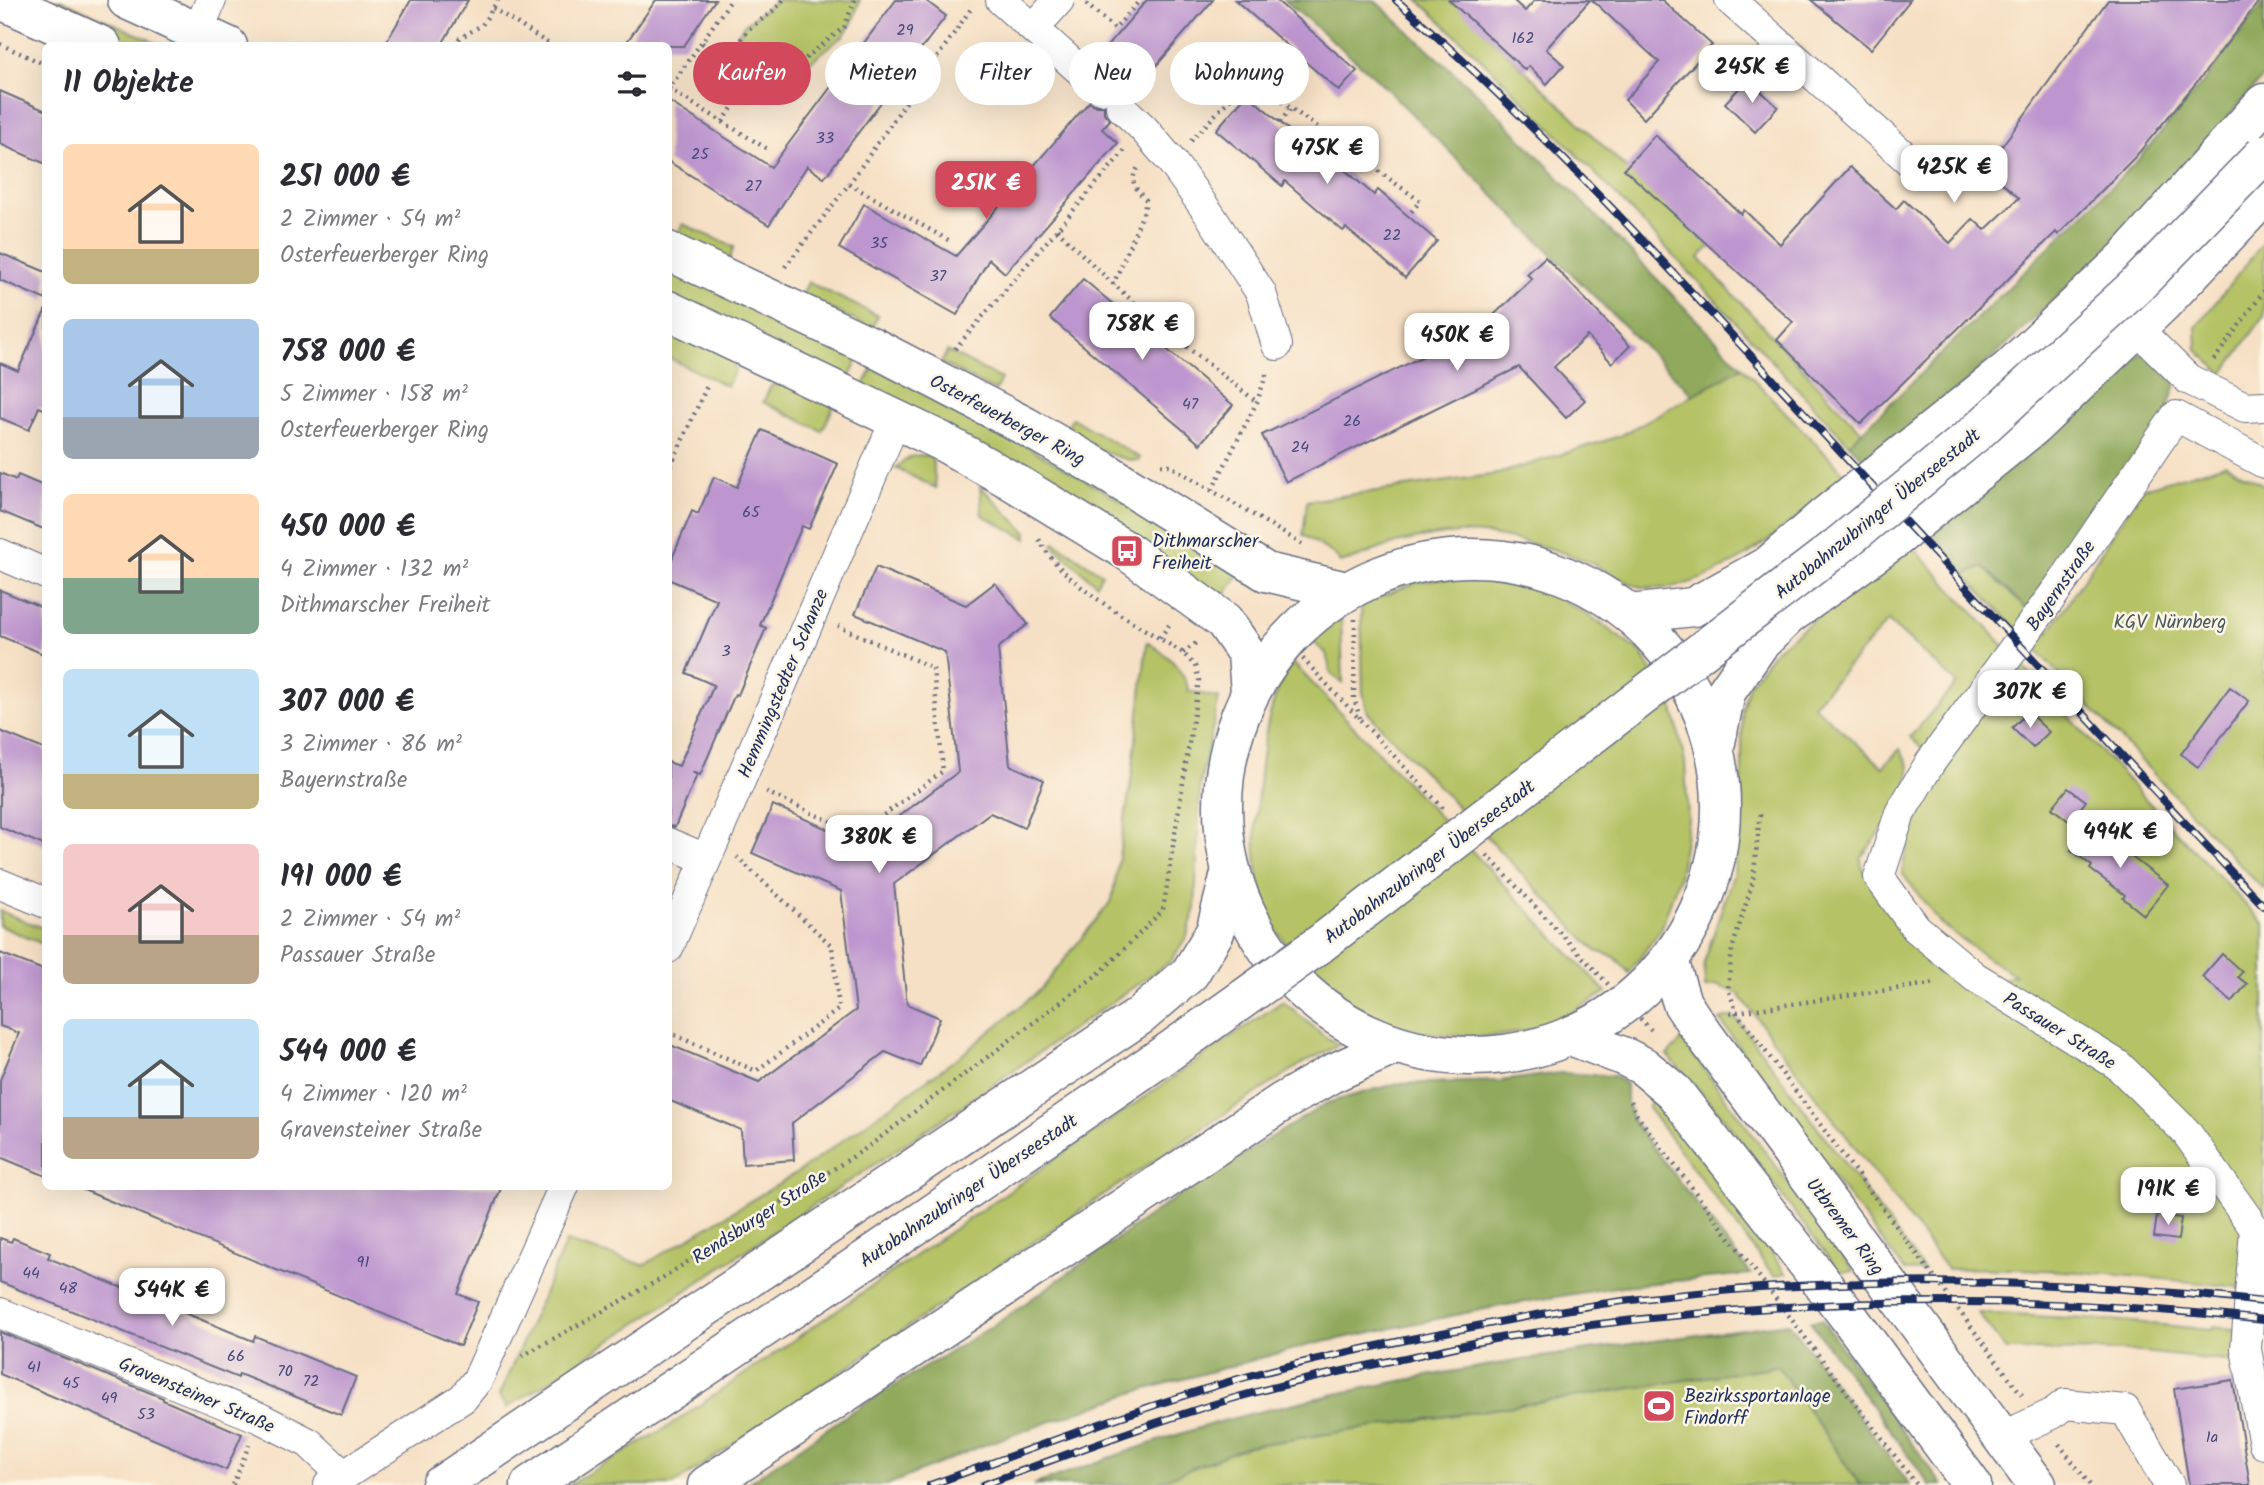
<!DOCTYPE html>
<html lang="de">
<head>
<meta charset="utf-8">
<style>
	body { margin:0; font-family:Kalam,sans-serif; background:#f7f7f7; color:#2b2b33; height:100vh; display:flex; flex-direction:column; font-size:26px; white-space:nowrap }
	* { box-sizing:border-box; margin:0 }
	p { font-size:23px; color:#7c7c81 }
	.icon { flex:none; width:38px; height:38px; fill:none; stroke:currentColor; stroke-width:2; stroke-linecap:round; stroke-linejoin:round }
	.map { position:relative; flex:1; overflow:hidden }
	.side { position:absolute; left:42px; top:42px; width:630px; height:1148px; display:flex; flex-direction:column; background:#fff; border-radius:10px; box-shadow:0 7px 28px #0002 }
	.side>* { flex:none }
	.top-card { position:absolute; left:693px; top:42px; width:665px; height:63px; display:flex; gap:14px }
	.price { position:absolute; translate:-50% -60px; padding:0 16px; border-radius:14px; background:#fff; color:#222; font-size:23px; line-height:46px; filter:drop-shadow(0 2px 4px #0008) }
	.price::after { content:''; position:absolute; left:50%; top:42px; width:21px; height:16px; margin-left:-10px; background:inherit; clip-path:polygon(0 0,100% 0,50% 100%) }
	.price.on { background:#d1495b; color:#fff }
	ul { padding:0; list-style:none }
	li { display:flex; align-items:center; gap:21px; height:175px; padding:0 21px }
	li span { display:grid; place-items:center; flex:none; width:196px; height:140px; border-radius:10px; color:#555 }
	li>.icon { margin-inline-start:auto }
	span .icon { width:84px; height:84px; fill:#fffc; stroke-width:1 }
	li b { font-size:30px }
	h2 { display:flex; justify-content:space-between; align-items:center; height:84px; padding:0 21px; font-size:30px }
	.tag { padding:0 24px; border-radius:32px; background:#fff; box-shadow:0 7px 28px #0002; font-size:24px; line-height:63px }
	.tag.on { background:#d1495b; color:#fff }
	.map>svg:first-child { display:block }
</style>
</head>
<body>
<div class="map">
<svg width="2264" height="1485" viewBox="0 0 2264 1485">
	<rect width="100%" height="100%" fill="#fcf5e5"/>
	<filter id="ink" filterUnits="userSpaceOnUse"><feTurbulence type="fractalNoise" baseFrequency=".0143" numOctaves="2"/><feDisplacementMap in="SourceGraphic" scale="14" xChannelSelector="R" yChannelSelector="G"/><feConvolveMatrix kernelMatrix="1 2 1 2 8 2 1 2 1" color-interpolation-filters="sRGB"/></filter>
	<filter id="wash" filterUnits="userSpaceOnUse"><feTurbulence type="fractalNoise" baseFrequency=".00686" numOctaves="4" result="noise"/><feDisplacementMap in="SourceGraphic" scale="28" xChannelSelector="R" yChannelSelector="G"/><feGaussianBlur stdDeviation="1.57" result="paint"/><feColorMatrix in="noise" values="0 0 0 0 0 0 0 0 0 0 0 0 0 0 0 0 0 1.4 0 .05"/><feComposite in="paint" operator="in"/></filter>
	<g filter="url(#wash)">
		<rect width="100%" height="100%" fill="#f6e0c5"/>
		<g fill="#b5c366" stroke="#687962" stroke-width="2" fill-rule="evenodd">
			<path d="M24 0H62L161 45H122Z"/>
			<path d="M777 0H860L852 23 844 35 804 67 791 75 756 76 753 82 719 59 745 24Z"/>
			<path d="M1418 0H1452L1626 168 1714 243 1699 258 1862 432 1849 444C1708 293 1570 139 1418 0Z"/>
			<path d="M683 224 734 247 729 260 677 236Z"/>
			<path d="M2264 242V316L2223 374 2197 350 2196 327Z"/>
			<path d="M669 261 861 352 846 385 669 301Z"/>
			<path d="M808 282 878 316 872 329 802 295Z"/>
			<path d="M668 328 731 357 735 370 727 386 669 358Z"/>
			<path d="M947 351 1001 379 995 391 941 363Z"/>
			<path d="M877 360 1242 570 1223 598 860 393Z"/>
			<path d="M1742 367 1848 477C1796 517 1712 599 1642 587 1624 584 1602 567 1584 560 1549 547 1496 532 1459 533 1440 534 1419 538 1401 542 1380 547 1361 558 1340 563L1335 555 1303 535 1307 501 1498 474 1620 436Z"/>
			<path d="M783 381 834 406 822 431 763 402 771 386Z"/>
			<path d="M1072 418 1140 458 1139 461C1111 459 1089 443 1066 430Z"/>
			<path d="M920 455 932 457 936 488 895 468 910 457Z"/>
			<path d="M2225 464 2264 485V890L1965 575 1983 566 2049 632 2143 488Z"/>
			<path d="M980 486 1027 533V539L982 515Z"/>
			<path d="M1055 542 1102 574 1096 584 1053 545Z"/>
			<path d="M1911 545 2131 784 2264 924V1290C2159 1278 2053 1266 1947 1269L1738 993 1716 985 1705 988 1704 963 1734 872 1742 802V710L1749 684 1776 649ZM1888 621 1957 683 1910 737 1920 747H1927L1990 696C1959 747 1909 814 1902 873L1941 924 1987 958 2015 975 1978 988 1862 869 1861 857C1877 837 1911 797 1909 769 1909 763 1902 754 1900 749L1883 767 1813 705Z"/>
			<path d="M1479 575 1541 588 1593 618 1641 653 1672 704 1685 762 1688 820 1679 877 1661 929 1629 973 1615 957 1596 951 1368 713 1363 694 1361 605 1417 582Z"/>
			<path d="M1341 616 1343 683 1331 674 1326 653 1312 641Z"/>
			<path d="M1147 642C1168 655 1182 667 1189 691L1219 698 1200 784 1195 908 1187 936 1171 961 965 1104 556 1377 506 1408 499 1396 566 1242 644 1265 800 1171 963 1054 1040 990 1112 900 1132 775Z"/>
			<path d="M1292 662 1606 992C1580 1008 1551 1026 1520 1032 1463 1044 1401 1033 1351 1004 1340 998 1331 988 1322 980 1305 967 1276 935 1268 915 1252 869 1254 831 1259 784 1263 742 1269 698 1292 662Z"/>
			<path d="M0 911 45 929V945L0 926Z"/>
			<path d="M1283 1001 1324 1036 1339 1045 1303 1063 1209 1124 673 1485H569L674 1423Z"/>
			<path d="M1728 1017 1734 1018 1740 1023 1924 1270 1905 1271 1825 1166 1720 1020Z"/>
			<path d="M1683 1039 1692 1053 1854 1271 1839 1272 1723 1117 1667 1055Z"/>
			<path d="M1652 1099 1699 1155 1786 1273 1774 1276 1648 1108Z"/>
			<path d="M1978 1313 2122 1321 2212 1330 2213 1327 2264 1332V1365L2133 1351 2006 1350Z"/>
			<path d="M1778 1366 1860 1485H1150L1248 1446Z"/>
		</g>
		<g fill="#90a95b" stroke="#566c5c" stroke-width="2">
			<path d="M1284 0H1374L1481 97 1742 367 1693 395 1372 74Z"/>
			<path d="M2264 2V77L2107 251 1873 468 1849 444 2138 160 2206 79Z"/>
			<path d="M2143 352 2176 384 2163 422 2027 610 1983 566 1965 575 1930 530Z"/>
			<path d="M1560 1073 1614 1076 1626 1084V1100L1633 1122 1751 1274 1622 1286 1500 1306 1309 1345 1135 1392 989 1443 887 1485H745L854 1410 996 1324 1189 1188 1327 1103 1394 1084 1500 1081Z"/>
			<path d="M1822 1320 1942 1485H1930L1810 1321Z"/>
			<path d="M1789 1323 1910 1485H1860L1778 1366 1248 1446 1150 1485H1033C1095 1463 1156 1440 1219 1422 1406 1372 1598 1348 1789 1323Z"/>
		</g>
		<g id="blocks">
			<g fill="#bd96cf">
				<path d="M411 0H468L441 46H384Z"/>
				<path d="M656 0H715L684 46H624Z"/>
				<path d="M896 0H925L946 16 824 178 807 166 769 225 668 161V101L771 167Z"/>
				<path d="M1147 0H1213L1132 94 1126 90H1118L1113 76 1095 60Z"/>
				<path d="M1235 0H1276L1357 71 1339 91Z"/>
				<path d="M1449 0H1513L1525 11 1535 0H1590L1546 49 1564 65 1547 84 1529 66 1525 70Z"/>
				<path d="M1592 0H1662L1712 45 1644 119 1625 100 1659 62Z"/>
				<path d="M1811 0H1910L1871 49Z"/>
				<path d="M2108 0H2260L2202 76 2136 156 2058 235 2056 232 1861 424 1777 340 1793 322 1624 169 1655 135 1741 214 1744 210 1780 244 1850 167 1896 209 1904 200 1950 243 1973 219 1985 230 2019 198 1986 168Z"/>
				<path d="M1748 79 1778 107 1755 132 1725 103Z"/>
				<path d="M0 91 46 111V164L0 144Z"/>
				<path d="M1247 94 1312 150 1316 145 1374 195 1378 190 1437 241 1405 278 1346 228 1343 231 1285 181 1282 186 1216 130Z"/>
				<path d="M1089 102 1097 106H1104V113L1110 120 1102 129 1118 143 1005 273 989 259 957 315 839 248 864 204 956 256Z"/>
				<path d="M0 253 46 272V300L0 280Z"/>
				<path d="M1545 257 1630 346 1612 363 1587 336 1554 367 1585 400 1566 418 1519 367 1286 482 1262 435 1479 329 1532 279 1527 274Z"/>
				<path d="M1083 279 1233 405 1200 444 1050 318Z"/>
				<path d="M46 309V410L39 407 29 430 0 418V363L18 371Z"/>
				<path d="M762 430 838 464 809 529 802 526 760 625 766 628 738 695 735 694 700 775 692 772 697 775 675 827 668 826V762L679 766 714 685 686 673 717 600 668 579V568L692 511 698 514 714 477 737 487Z"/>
				<path d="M0 473 16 480 18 475 46 487V530L0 511Z"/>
				<path d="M876 567 966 605 995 583 1028 624 998 648 1010 765 1044 780 1024 828 990 813 894 884 907 1004 940 1018 920 1066 885 1052 792 1123 794 1160 743 1164 741 1130 668 1100V1044L759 1082 856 1010 841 891 752 853 773 805 862 844 958 772 945 652 855 614Z"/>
				<path d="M0 590 46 609V655L0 636Z"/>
				<path d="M2230 687 2249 701 2198 767 2181 754Z"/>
				<path d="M2028 712 2049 732 2033 748 2012 728Z"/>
				<path d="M0 731 46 750V846L0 827Z"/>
				<path d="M2068 788 2086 801 2070 822 2052 808Z"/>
				<path d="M2090 825 2168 885 2144 915 2123 898 2125 895 2090 869 2092 866 2071 850Z"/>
				<path d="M0 953 46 971V1176L0 1157V1080L19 1033 0 1026Z"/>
				<path d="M2222 954 2242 972 2238 977 2247 984 2232 1002 2202 977Z"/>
				<path d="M74 1186H502L458 1294 478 1302 460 1346Z"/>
				<path d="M2157 1215 2181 1218 2178 1240 2154 1237Z"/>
				<path d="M0 1238 11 1242 13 1238 50 1253 48 1258 197 1318 253 1341 255 1336 356 1377 341 1415 239 1374 238 1378 0 1282Z"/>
				<path d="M0 1332 163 1398V1400L242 1434 226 1470 0 1374Z"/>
				<path d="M2233 1380 2250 1485H2189L2174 1389Z"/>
			</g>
		</g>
	</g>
	<g filter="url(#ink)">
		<use href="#blocks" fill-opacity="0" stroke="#686d82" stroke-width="2"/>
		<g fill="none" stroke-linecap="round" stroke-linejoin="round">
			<defs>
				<g id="minor">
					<path d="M1001 0 1101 89"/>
					<path d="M1730 0 1913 164"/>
					<path d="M1034 28 1059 0"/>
					<path d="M198 32 211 0"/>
					<path d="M1121 107 1143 128 1172 162 1210 215 1261 293 1277 345"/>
					<path d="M2136 328 2188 379 2245 407 2264 406"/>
					<path d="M0 554 46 574"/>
					<path d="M668 843 706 859"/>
					<path d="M0 884 46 903"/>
					<path d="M668 948 896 419"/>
					<path d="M2255 1229 2186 1132 2118 1065 1975 977 1916 928 1879 877 1900 813 1930 763 2067 576 2176 416 2264 463"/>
					<path d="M2255 1229 2246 1349 2264 1444"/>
					<path d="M0 1313 260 1418 309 1443 344 1476"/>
					<path d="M2002 1437 2052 1414 2065 1404 2125 1410 2169 1485"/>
					<path d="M329 1485 463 1398 478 1379 564 1186"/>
				</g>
				<g id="major">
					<path d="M1 0 102 46"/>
					<path d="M127 0 228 46"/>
					<path d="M668 251 871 346 1025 426 1101 469 1266 572 1342 590"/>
					<path d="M668 310 941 441 1012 481 1127 551 1224 621 1247 654 1250 692"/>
					<circle cx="1472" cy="807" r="249"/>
					<path d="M1669 960 1682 1003 1694 1021 2037 1485"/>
					<path d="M1571 1036 1625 1057 1643 1066 1674 1092 1848 1316 1972 1485"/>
				</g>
				<g id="highway">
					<path d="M1630 614 1693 607 1769 565 1825 516 2009 369 2126 258 2264 103"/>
					<path d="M1716 742 1726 692 1760 643 1789 615 1896 538 2034 426 2163 303 2264 196"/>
					<path d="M441 1485 1140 1016 1190 973 1215 932 1230 874"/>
					<path d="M530 1485 877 1252"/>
					<path d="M707 1485 1282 1102 1331 1074 1393 1046"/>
				</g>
			</defs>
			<use href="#minor" stroke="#686d82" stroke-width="32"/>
			<use href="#major" stroke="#686d82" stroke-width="41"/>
			<use href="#highway" stroke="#686d82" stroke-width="41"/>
			<g stroke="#686d82" stroke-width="4.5" stroke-dasharray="2 5" stroke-linecap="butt">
				<path d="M783 0C765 25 724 30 744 68L779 73 795 67 844 27 855 0"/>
				<path d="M1086 4 1115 29 1140 0"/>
				<path d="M493 8 552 46"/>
				<path d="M702 43 721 56 738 57"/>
				<path d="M0 44 46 65"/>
				<path d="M456 46 460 38 482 25 498 0"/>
				<path d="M669 89 769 150"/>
				<path d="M668 90 731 0"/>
				<path d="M723 122 750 80 752 71"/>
				<path d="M1280 122 1291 108"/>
				<path d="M1191 141 1249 78 1420 201 1408 216"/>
				<path d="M1345 170 1357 156"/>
				<path d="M849 184 950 241"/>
				<path d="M1057 229C1118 293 1187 348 1257 402"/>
				<path d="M785 267 849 184 973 6"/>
				<path d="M1113 285 1144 211 1146 200C1135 187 1128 182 1139 166"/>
				<path d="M955 349 1125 150"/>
				<path d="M2214 360 2264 291"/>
				<path d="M1161 465H1169L1302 544"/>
				<path d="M668 472 707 386"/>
				<path d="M1212 490 1257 402 1267 372"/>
				<path d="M1355 619 1354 698 1360 718"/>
				<path d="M1274 628 1443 808"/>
				<path d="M1160 638 1169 625"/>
				<path d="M1183 653 1196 643"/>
				<path d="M766 792 858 834 943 771 933 668 838 626"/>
				<path d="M1760 814 1753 881 1732 949 1728 989 1737 1013 2022 1395"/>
				<path d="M1487 855 1651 1030"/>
				<path d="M1730 1013 1936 983"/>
				<path d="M668 1032 756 1071 839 1009 832 946 737 857"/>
				<path d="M1631 1101 1636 1114 1917 1485"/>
				<path d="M522 1356 659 1280 865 1149 1102 971 1163 910 1199 680 1195 666 1183 653C1138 624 1060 585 1038 537"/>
				<path d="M2059 1444 2090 1485"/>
				<path d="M233 1485 249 1445"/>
			</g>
			<use href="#minor" stroke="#fff" stroke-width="30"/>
			<use href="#major" stroke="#fff" stroke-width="38"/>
			<use href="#highway" stroke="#fff" stroke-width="38"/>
			<defs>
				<g id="rail">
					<path d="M1396 0C1518 107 1629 225 1739 343 1841 452 1942 562 2044 671 2117 750 2189 829 2264 906"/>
					<path d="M930 1485C1029 1450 1127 1412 1228 1382 1291 1364 1356 1350 1421 1337 1488 1324 1555 1310 1623 1301 1835 1275 2052 1277 2264 1302"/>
					<path d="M983 1485C1066 1455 1147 1424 1231 1399 1290 1382 1350 1369 1410 1357 1446 1349 1482 1340 1519 1335 1766 1298 2016 1291 2264 1320"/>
				</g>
			</defs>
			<use href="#rail" stroke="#1b2f5e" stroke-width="8"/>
			<use href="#rail" stroke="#fcf5e5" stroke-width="5" stroke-dasharray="16" stroke-linecap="butt"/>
			<defs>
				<path id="highway-bridge" d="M877 1252 1167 1053 1320 944 1837 547 1978 431 2136 286 2264 154"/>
			</defs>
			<use href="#highway-bridge" stroke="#686d82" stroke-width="41" stroke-linecap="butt"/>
			<use href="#highway-bridge" stroke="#fff" stroke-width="38"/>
		</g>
	</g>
	<defs>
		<symbol id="bus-square" viewBox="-11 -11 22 22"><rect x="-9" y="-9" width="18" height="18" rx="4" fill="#d1495b" stroke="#fcf5e5"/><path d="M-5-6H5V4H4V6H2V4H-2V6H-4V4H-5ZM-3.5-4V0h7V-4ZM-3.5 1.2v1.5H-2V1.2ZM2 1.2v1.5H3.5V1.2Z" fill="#fff"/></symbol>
		<symbol id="stadium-square" viewBox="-11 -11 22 22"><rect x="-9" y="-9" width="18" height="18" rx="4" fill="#d1495b" stroke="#fcf5e5"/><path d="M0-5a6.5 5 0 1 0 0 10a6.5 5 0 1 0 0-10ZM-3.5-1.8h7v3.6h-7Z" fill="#fff"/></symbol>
	</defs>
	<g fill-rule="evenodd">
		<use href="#bus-square" x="1108" y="532" width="38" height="38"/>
		<use href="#stadium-square" x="1640" y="1387" width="38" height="38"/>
	</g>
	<g text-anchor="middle" stroke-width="5" stroke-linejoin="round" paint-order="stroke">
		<g font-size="16" fill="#44497a">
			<text x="905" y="35">29</text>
			<text x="1523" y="43">162</text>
			<text x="825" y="143">33</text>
			<text x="700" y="159">25</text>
			<text x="753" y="191">27</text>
			<text x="1392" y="240">22</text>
			<text x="879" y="248">35</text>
			<text x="938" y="281">37</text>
			<text x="1190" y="409">47</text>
			<text x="1352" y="426">26</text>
			<text x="1300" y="452">24</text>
			<text x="751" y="517">65</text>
			<text x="726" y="656">3</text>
			<text x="363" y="1267">91</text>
			<text x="31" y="1278">44</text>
			<text x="68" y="1293">48</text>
			<text x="236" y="1361">66</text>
			<text x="34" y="1372">41</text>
			<text x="285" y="1376">70</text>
			<text x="311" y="1386">72</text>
			<text x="71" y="1388">45</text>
			<text x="109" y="1403">49</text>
			<text x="146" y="1419">53</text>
			<text x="2212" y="1442">1a</text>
		</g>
		<g font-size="19" fill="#1b2f5e" stroke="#fcf5e5">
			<text transform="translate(1008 419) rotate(28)" y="7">Osterfeuerberger Ring</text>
			<text transform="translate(1877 513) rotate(-39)" y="7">Autobahnzubringer Überseestadt</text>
			<text transform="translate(2060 585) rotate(-55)" y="7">Bayernstraße</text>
			<text transform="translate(782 683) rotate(-67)" y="7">Hemmingstedter Schanze</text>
			<text transform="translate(1429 861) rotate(-37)" y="7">Autobahnzubringer Überseestadt</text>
			<text transform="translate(2060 1030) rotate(32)" y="7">Passauer Straße</text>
			<text transform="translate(968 1190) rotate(-34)" y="7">Autobahnzubringer Überseestadt</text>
			<text transform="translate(759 1216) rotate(-33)" y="7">Rendsburger Straße</text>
			<text transform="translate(1846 1226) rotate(53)" y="7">Utbremer Ring</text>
			<text transform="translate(197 1394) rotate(23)" y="7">Gravensteiner Straße</text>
		</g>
		<g font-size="19" fill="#1b2f5e" stroke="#fcf5e5" text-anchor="start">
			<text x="1152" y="547">Dithmarscher<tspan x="1152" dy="22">Freiheit</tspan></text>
			<text x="1684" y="1402">Bezirkssportanlage<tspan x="1684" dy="22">Findorff</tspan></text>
		</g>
		<g font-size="19" fill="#495b60" stroke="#fcf5e5">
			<text x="2170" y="628">KGV Nürnberg</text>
		</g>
	</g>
</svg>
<b class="price" style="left:1752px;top:105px">245K €</b>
<b class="price" style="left:1327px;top:186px">475K €</b>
<b class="price" style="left:1954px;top:205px">425K €</b>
<b class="price on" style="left:986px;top:221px">251K €</b>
<b class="price" style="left:1142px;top:362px">758K €</b>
<b class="price" style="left:1457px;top:373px">450K €</b>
<b class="price" style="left:2030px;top:730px">307K €</b>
<b class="price" style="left:2120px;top:870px">494K €</b>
<b class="price" style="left:879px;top:875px">380K €</b>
<b class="price" style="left:2168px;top:1227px">191K €</b>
<b class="price" style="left:172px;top:1328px">544K €</b>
<div class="top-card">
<a class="tag on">Kaufen</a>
<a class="tag">Mieten</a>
<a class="tag">Filter</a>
<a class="tag">Neu</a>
<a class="tag">Wohnung</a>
</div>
<section class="side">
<h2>11 Objekte<svg class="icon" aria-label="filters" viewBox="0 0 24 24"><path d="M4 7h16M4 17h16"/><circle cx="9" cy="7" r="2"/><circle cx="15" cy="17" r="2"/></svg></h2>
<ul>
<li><span style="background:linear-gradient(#ffd9b3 75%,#c2b280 0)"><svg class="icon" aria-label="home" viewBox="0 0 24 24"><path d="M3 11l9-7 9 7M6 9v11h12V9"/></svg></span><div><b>251 000 €</b><p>2 Zimmer · 54 m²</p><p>Osterfeuerberger Ring</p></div></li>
<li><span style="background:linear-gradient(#a9c7e8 70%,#9aa5b1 0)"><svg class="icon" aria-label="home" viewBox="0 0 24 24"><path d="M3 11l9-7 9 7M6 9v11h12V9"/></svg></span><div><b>758 000 €</b><p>5 Zimmer · 158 m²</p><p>Osterfeuerberger Ring</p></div></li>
<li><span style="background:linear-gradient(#ffd9b3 60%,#7fa58c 0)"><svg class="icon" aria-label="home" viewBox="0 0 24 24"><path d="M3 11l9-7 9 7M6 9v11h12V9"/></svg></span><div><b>450 000 €</b><p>4 Zimmer · 132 m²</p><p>Dithmarscher Freiheit</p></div></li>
<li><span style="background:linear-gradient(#bfe0f5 75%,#c2b280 0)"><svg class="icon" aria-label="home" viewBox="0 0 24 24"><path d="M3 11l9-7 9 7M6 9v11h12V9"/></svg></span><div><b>307 000 €</b><p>3 Zimmer · 86 m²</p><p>Bayernstraße</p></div></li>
<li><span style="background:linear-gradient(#f6c9c9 65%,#b9a48a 0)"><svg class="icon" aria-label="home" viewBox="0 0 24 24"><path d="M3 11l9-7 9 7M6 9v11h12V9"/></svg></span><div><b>191 000 €</b><p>2 Zimmer · 54 m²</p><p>Passauer Straße</p></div></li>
<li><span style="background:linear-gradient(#bfe0f5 70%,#b9a48a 0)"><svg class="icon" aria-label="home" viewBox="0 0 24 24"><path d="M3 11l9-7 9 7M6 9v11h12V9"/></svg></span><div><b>544 000 €</b><p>4 Zimmer · 120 m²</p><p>Gravensteiner Straße</p></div></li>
</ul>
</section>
</div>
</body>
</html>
